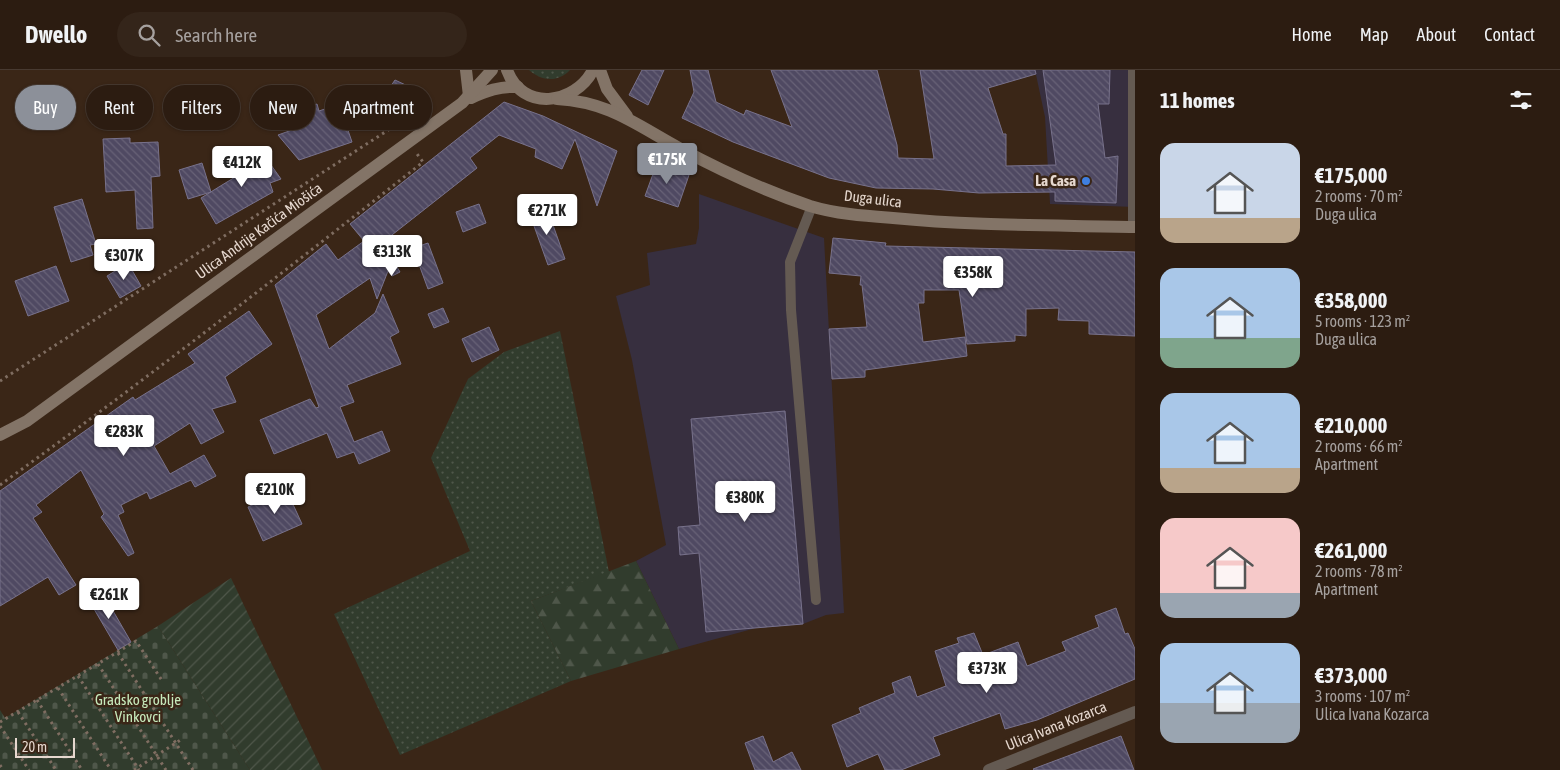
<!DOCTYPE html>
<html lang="en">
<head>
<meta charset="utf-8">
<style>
	body { margin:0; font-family:"Asap Condensed",sans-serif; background:#34251a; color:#f1f3f6; height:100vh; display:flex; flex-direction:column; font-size:19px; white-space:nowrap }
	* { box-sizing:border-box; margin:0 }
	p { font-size:16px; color:#a6a19f }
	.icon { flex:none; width:28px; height:28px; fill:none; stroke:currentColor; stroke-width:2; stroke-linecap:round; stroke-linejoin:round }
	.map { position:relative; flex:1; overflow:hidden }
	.side { display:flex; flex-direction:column; background:#2c1c11; width:425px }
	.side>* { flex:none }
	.guide { position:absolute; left:15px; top:15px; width:475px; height:45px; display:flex; gap:10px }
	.scale { position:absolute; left:15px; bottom:12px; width:60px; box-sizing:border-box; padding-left:5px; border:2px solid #e6d8cf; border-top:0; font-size:14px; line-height:18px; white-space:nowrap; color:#e6d8cf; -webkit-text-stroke:4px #3a2617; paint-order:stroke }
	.price { position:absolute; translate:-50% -42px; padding:0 11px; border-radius:5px; background:#fff; color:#222; font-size:16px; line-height:32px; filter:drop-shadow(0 1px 2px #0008) }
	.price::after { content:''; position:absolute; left:50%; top:30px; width:15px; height:11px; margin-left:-8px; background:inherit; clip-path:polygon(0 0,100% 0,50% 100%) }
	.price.active { background:#8c9099; color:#fff }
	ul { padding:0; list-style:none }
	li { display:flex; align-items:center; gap:15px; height:125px; padding:0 25px }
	li span { display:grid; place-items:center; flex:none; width:140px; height:100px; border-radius:15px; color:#555 }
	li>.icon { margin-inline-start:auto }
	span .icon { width:60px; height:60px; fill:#fffc; stroke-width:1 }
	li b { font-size:21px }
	h2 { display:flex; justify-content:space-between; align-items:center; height:60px; padding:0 25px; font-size:21px }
	.chip { padding:0 18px; border-radius:22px; background:#2c1c11; box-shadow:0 1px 4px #0004,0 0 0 1px #483a31; font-size:18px; line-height:45px }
	.chip.active { background:#8c9099; color:#fff }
	header { display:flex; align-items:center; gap:30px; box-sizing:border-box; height:70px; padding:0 25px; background:#2c1c11; border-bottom:1px solid #483a31 }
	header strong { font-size:24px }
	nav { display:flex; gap:28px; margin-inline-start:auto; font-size:18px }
	.search { width:350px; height:45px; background:#34251a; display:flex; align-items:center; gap:12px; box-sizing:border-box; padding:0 18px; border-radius:28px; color:#a6a19f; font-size:19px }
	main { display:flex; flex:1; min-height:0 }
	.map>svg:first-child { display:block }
</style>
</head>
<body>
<header>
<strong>Dwello</strong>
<div class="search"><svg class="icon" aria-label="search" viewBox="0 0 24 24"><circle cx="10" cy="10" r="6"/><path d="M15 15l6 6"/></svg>Search here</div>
<nav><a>Home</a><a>Map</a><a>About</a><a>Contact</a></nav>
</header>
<main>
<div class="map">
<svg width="1135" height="700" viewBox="0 0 1135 700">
	<defs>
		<pattern id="grass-dots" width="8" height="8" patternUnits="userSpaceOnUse" patternTransform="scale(1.25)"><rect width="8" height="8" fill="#313c2d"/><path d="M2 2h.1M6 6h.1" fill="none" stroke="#4f574a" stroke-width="1.8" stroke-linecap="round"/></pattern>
		<pattern id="forest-firs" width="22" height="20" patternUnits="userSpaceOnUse" patternTransform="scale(1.25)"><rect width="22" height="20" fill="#313c2d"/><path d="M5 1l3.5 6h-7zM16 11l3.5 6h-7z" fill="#4f574a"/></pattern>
		<pattern id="cemetery-stones" width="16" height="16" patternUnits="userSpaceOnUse" patternTransform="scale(1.25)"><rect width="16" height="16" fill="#313c2d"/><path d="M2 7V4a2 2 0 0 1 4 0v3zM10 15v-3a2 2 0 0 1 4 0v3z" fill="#4f574a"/></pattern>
		<pattern id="garden-furrows" width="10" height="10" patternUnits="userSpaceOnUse" patternTransform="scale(1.25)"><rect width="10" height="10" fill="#313c2d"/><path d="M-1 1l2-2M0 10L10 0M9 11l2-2" fill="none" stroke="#4f574a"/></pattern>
		<pattern id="building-back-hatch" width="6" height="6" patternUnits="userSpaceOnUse" patternTransform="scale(1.25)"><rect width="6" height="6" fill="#4f4962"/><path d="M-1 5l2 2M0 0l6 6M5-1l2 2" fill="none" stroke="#686277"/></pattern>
	</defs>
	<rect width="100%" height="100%" fill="#3a2617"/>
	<g fill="#372f3f">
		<path d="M1035 0H1135V137L1050 134 1045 47Z"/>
		<path d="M699 124 824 168 844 543 826 545 803 554 756 558 679 579 636 491 666 475 632 290 616 226 650 215 647 183 696 174 699 158Z"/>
	</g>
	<g fill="url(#grass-dots)">
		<path d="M529 0H570C558 13 541 11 529 0Z"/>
		<path d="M560 261 609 502 531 531 571 611 400 685 334 544 470 481 431 388 468 309 504 282Z"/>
	</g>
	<path fill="url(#forest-firs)" d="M636 491 679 579 571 611 531 531Z"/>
	<path fill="url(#cemetery-stones)" d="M158 556 250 700H0V640L5 648Z"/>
	<path fill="url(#garden-furrows)" d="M231 508 322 700H250L158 556Z"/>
	<g fill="url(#building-back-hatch)" stroke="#78728c">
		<path d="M642 0H664L648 35 629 25Z"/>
		<path d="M690 0H708L716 32 744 45 746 40 792 57 771 0H877L897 75 898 88 934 89 920 0H1035L1036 4 988 18 1003 64H1006V96L1056 95 1043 0H1110L1109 34H1098L1105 88 1118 86 1116 133 1055 131V122L979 123 933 119 876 118 829 108 733 72 682 48 694 22Z"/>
		<path d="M395 10 412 18 403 31 409 40 395 49 382 29Z"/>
		<path d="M504 32 543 46 617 81 597 136 575 69 562 99 535 87 536 79 499 65 470 88 477 98 383 172 391 186 396 184 398 189 394 192 400 202 392 206 388 201 377 229 370 208 316 245 329 279 375 243 383 224 399 262 390 267 401 294 347 315 354 332 340 337 354 372 382 361 390 381 359 394 354 382 337 388 327 363 274 384 260 350 310 329 316 338 319 337 275 215 326 174 338 190 364 171 350 154Z"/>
		<path d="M317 34 319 41 339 34 352 72 299 90 278 65 303 56 297 40Z"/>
		<path d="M130 68V73L158 72 160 106 151 107 153 158 137 159 135 120 106 122 103 69Z"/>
		<path d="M261 81 281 109 270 113 273 122 216 154 201 128 240 104 235 91Z"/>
		<path d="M202 93 211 122 188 129 179 100Z"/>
		<path d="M657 93 689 105 678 137 645 126Z"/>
		<path d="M82 129 96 174 90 175 93 185 71 192 54 137Z"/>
		<path d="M479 134 486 153 463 162 456 142Z"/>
		<path d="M547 138 565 189 548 195 529 142Z"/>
		<path d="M833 168 886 173 885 176 1135 182V266L1089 264V251L1058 250 1059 238 1026 239V266L1015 265V271L967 274 959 220H924V233H918L923 272 965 267 967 286 865 300V307L832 309 829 259 867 257 862 215H860L861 206 829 203Z"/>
		<path d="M428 173 443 213 428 219 413 178Z"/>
		<path d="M128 193 141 216 120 228 107 206Z"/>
		<path d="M56 196 69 231 28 246 15 211Z"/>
		<path d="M443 238 449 252 434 258 428 244Z"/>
		<path d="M249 241 272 274 225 307 236 332 212 339 224 362 201 374 190 353 154 376 170 404 204 385 216 406 195 417 191 410 150 429 147 422 121 435 124 442 118 445 134 483 128 486 101 447 104 444 81 400 36 435 42 442 33 448 76 515 59 525 48 507 0 536V421L133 327 135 330 195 293 188 284Z"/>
		<path d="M489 257 499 280 472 292 462 269Z"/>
		<path d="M785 341 803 554 706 562 699 483 680 485 678 457 700 455 691 349Z"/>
		<path d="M286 419 302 454 263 471 248 437Z"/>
		<path d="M101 520 131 572 118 580 87 527Z"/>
		<path d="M1116 538 1125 564 1128 563 1135 579V609L1037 650 1005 659 1000 643 933 667 940 685 901 700H885L878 684 847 697 832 655 861 643 859 638 895 623 892 613 910 606 917 627 946 616 935 581 959 573 957 568 974 563 983 585 1018 572 1027 596 1066 581 1062 572 1099 557 1095 546Z"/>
		<path d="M763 666 773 692 792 682 801 700H755L745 673Z"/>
		<path d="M1121 666 1134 700H1034L1033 699Z"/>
	</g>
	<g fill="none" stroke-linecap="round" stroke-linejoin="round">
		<g stroke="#7f6d61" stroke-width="3" stroke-dasharray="2.5 4" stroke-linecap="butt">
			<path d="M0 311 396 55 399 59"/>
			<path d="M0 415C144 311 284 202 423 92L417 84"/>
			<path d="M118 583 193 700"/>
			<path d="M98 594 166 700"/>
			<path d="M78 606 139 700"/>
			<path d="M58 618 111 700"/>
			<path d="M37 630 82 700"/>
			<path d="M18 642 56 700"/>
			<path d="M0 652 136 571 163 612"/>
			<path d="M0 656 29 700"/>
			<path d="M0 695 3 700"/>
			<path d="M134 700 182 669"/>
		</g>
		<g stroke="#645a52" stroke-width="10">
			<path d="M812 136 790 192 791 240 816 530"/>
			<path d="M1133 157V0"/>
		</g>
		<path stroke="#645a52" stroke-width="12" d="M989 700 1135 642"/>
		<g stroke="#837467" stroke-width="12">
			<path d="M466 0 469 26"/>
			<path d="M507 0C522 42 575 35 593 0"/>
			<path d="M600 0 607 19 627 46"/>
			<path d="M471 28C486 21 500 16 518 17"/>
			<path d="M557 29C609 32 635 54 679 78 720 100 765 121 810 136 836 144 866 146 893 148 973 156 1054 155 1135 157"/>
			<path d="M0 365 27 351 462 33 492 0"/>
		</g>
	</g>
	<circle fill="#3f7fe0" stroke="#3a2617" stroke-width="2" cx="1086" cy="111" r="5"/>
	<g text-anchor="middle" stroke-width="5" stroke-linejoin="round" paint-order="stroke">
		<g font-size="15" font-weight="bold" fill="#e6d8cf" stroke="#3a2617" text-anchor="end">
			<text x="1076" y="116">La Casa</text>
		</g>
		<g font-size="15" fill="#e6d8cf" stroke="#3a2617">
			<text transform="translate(873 129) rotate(7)" y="5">Duga ulica</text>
			<text transform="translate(259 161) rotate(-36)" y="5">Ulica Andrije Kačića Miošića</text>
			<text transform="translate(1056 656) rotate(-22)" y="5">Ulica Ivana Kozarca</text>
		</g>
		<g font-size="15" fill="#c7eabc" stroke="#3a2617">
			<text x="138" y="635">Gradsko groblje<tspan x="138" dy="17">Vinkovci</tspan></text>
		</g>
	</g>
</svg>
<div class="scale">20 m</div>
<b class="price active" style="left:667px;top:115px">€175K</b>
<b class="price" style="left:242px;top:118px">€412K</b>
<b class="price" style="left:547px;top:166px">€271K</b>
<b class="price" style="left:392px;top:207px">€313K</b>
<b class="price" style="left:124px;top:211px">€307K</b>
<b class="price" style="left:973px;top:228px">€358K</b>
<b class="price" style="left:124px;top:387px">€283K</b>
<b class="price" style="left:275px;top:445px">€210K</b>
<b class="price" style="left:745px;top:453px">€380K</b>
<b class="price" style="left:109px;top:550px">€261K</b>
<b class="price" style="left:987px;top:624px">€373K</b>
<div class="guide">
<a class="chip active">Buy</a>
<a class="chip">Rent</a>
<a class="chip">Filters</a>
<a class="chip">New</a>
<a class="chip">Apartment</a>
</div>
</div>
<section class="side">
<h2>11 homes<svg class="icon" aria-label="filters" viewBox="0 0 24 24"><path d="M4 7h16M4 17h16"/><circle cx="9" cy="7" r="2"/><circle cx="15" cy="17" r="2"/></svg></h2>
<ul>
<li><span style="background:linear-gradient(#c9d6e8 75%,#b9a48a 0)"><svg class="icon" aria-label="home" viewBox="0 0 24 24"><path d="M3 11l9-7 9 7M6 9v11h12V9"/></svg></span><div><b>€175,000</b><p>2 rooms · 70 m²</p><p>Duga ulica</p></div></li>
<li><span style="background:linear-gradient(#a9c7e8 70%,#7fa58c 0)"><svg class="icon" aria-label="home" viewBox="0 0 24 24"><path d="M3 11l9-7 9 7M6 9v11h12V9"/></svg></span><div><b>€358,000</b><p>5 rooms · 123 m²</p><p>Duga ulica</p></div></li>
<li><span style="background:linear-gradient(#a9c7e8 75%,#b9a48a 0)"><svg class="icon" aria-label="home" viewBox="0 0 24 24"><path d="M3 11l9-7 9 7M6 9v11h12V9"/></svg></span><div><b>€210,000</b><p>2 rooms · 66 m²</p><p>Apartment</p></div></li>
<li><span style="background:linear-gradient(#f6c9c9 75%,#9aa5b1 0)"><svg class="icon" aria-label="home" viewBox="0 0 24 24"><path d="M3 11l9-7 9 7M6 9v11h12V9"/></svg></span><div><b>€261,000</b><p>2 rooms · 78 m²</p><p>Apartment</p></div></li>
<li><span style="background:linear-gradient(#a9c7e8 60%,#9aa5b1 0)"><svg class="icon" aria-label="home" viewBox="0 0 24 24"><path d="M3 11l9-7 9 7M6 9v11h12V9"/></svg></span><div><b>€373,000</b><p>3 rooms · 107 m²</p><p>Ulica Ivana Kozarca</p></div></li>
</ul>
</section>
</main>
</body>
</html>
